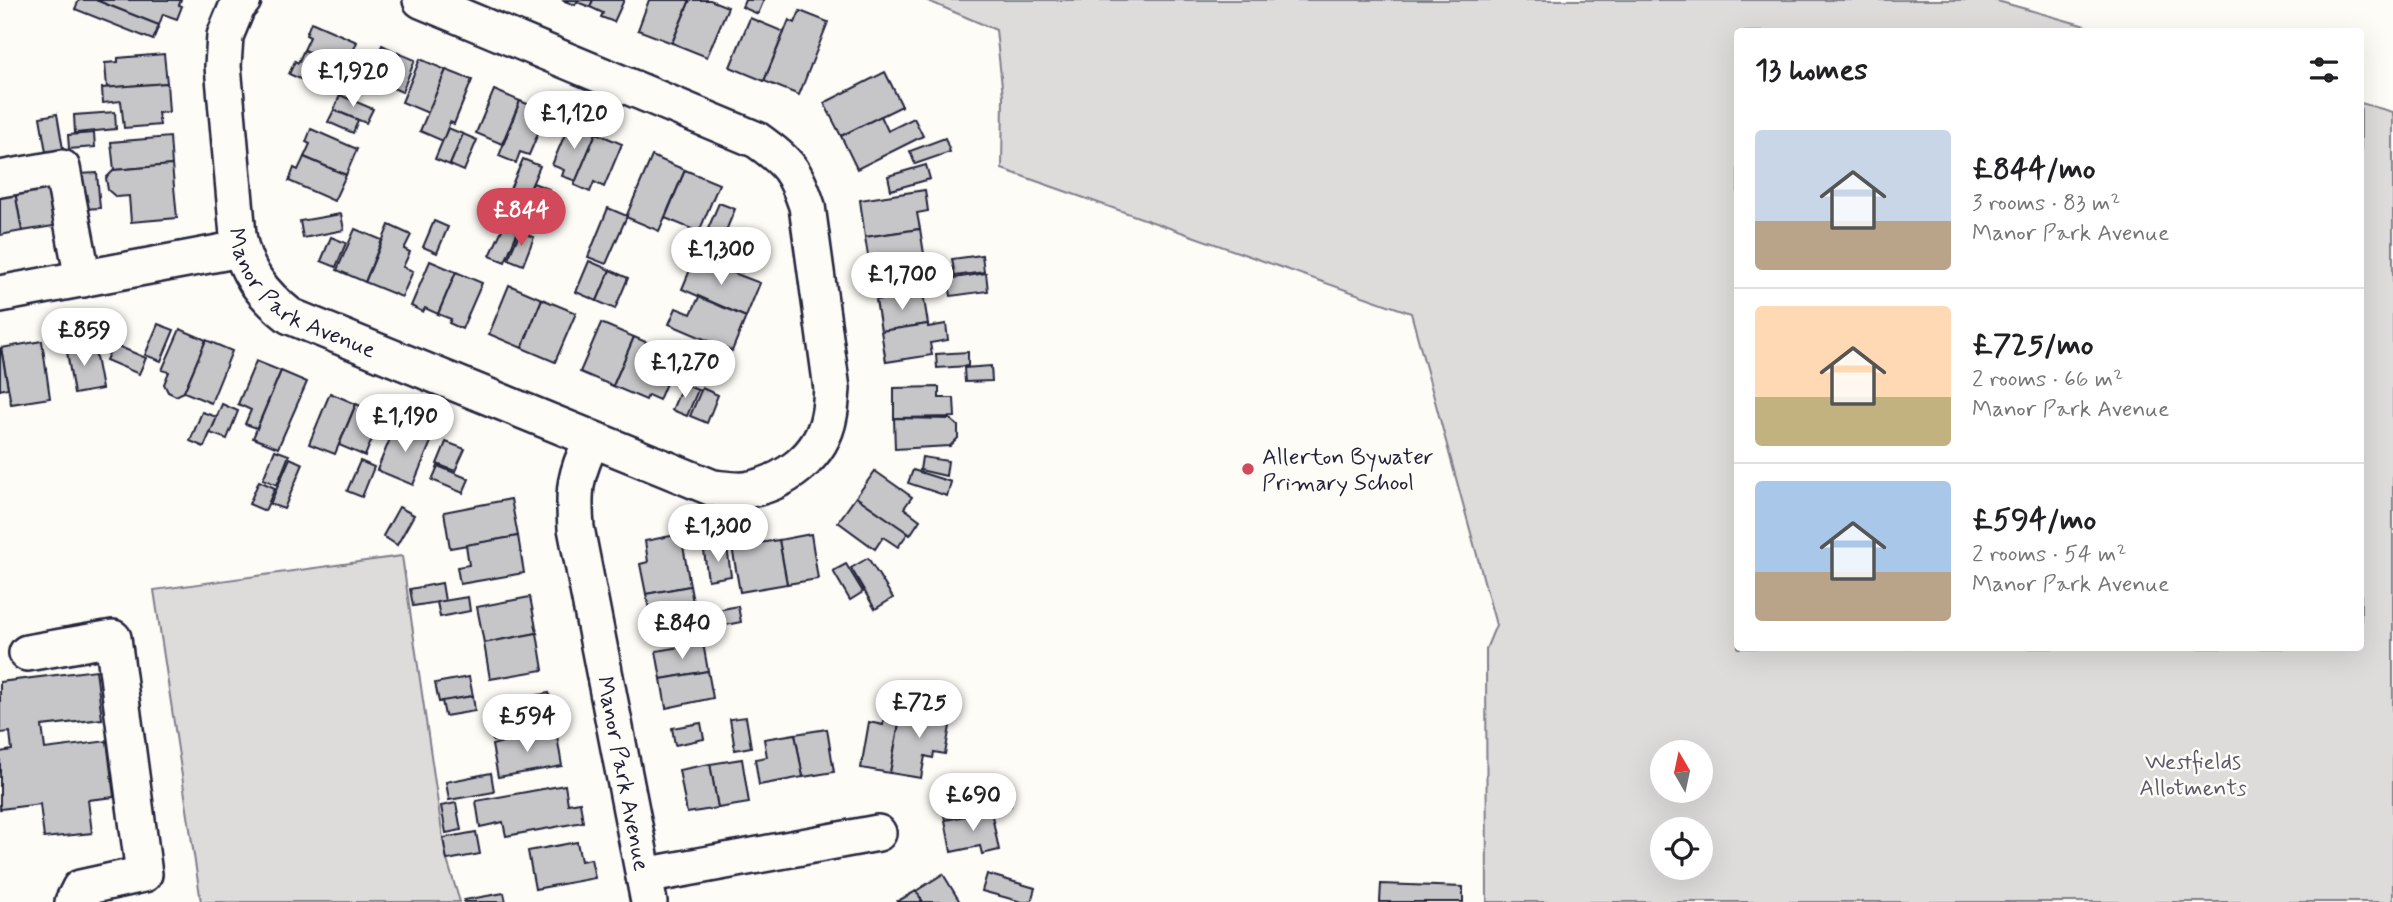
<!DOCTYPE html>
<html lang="en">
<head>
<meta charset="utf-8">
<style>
	body { margin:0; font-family:Mynerve,sans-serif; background:#f2f2f2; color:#202124; height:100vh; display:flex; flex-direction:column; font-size:26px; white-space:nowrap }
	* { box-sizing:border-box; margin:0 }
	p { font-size:23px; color:#757577 }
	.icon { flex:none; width:38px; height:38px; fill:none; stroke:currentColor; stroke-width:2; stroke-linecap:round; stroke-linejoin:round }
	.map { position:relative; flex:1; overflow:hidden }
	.drawer { position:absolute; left:1734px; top:28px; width:630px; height:623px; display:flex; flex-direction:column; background:#fff; border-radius:7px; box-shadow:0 7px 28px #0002 }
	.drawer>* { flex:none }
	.needle { width:46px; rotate:351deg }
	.buttons { position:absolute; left:1650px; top:740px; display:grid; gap:14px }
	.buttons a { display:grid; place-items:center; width:63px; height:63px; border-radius:50%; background:#fff; box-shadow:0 7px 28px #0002; font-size:35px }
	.price { position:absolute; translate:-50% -60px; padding:0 16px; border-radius:24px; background:#fff; color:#222; font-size:23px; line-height:46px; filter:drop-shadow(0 2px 4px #0008) }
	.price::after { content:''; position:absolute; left:50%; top:42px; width:21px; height:16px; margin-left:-10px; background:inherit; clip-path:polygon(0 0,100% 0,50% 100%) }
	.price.current { background:#d1495b; color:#fff }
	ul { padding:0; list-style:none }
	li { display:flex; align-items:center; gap:21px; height:175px; padding:0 21px }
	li+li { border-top:2px solid #e0e0e0 }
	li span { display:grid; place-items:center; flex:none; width:196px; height:140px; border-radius:7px; color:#555 }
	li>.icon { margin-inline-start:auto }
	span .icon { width:84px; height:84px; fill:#fffc; stroke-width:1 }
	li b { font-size:30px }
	h2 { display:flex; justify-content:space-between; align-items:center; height:84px; padding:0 21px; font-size:30px }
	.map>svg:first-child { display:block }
</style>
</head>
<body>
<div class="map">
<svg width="2393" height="902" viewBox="0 0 2393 902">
	<rect width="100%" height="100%" fill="#fdfcf7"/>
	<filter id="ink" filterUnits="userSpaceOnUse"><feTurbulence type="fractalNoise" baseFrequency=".0143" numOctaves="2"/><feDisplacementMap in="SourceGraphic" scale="14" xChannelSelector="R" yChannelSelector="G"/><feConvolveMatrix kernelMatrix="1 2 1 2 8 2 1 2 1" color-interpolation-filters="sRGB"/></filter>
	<g filter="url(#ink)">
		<g fill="#dddcdb" stroke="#807f8b" stroke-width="2" fill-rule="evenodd">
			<path d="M926 0H1994L2103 31 1738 32V648H2361V103L2393 112V902H1487L1486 649 1496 625 1411 313 1002 169 1003 96 996 30ZM1662 752H1701V791H1662ZM1662 830H1701V868H1662Z"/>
			<path d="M402 556 443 838 447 860 460 902H201L154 590Z"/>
		</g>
		<g fill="#c6c6c8" stroke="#22223b" stroke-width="2">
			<path d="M79 0H96L159 25 153 40 75 9Z"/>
			<path d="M96 0H181L179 5 182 6 177 19 163 14 159 25Z"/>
			<path d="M562 0H593L590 7 577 2 575 5Z"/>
			<path d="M593 0H624L614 22 601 17 603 13 590 7Z"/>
			<path d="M649 0H690L672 43 638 30Z"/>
			<path d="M690 0H710L728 7 707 57 672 43Z"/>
			<path d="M745 0H764L758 14 742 7Z"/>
			<path d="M800 11 828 22 799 95 764 81 789 20 795 23Z"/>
			<path d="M750 18 784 32 764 81 730 67Z"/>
			<path d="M311 22 357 42 346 68 304 50 310 37 306 35Z"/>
			<path d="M382 45 400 54 386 85 368 77Z"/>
			<path d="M304 50 346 68 334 94 289 74 295 61 298 63Z"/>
			<path d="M164 54 167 83 107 88 105 63 118 62V58Z"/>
			<path d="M400 54 415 60 402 92 386 85Z"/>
			<path d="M420 59 446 70 428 113 402 102Z"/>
			<path d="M446 70 472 80 454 124 450 122 443 141 420 131Z"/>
			<path d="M885 72 902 106 841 136 824 103Z"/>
			<path d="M167 83 169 112 158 113 160 125 124 128 121 101 103 103 102 88Z"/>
			<path d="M494 90 520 101 502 144 476 133Z"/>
			<path d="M340 95 373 109 366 123 334 110Z"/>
			<path d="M520 101 547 112 529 155 520 152 516 163 499 156Z"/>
			<path d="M334 110 358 120 353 133 328 122Z"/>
			<path d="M115 112 116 129 75 133 74 115Z"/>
			<path d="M57 114 63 149 46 152 40 117Z"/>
			<path d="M881 116 888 131 914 118 923 136 857 169 841 136Z"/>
			<path d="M570 122 596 133 576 181 562 176 564 170 552 165Z"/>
			<path d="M448 128 463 134 450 165 435 159Z"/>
			<path d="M311 129 357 149 346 175 304 157 310 144 306 142Z"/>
			<path d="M94 133 95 147 69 149 68 135Z"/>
			<path d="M596 133 622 144 604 187 594 182 590 192 574 185Z"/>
			<path d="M463 134 477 140 464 171 450 165Z"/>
			<path d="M170 137 172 165 114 170 111 142Z"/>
			<path d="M945 138 950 152 915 164 910 151Z"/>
			<path d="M652 156 685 170 659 231 626 217Z"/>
			<path d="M304 157 346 175 334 201 289 181 294 168 298 170Z"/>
			<path d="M523 159 540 166 521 210 504 203Z"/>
			<path d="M172 165 177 218 131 222 129 196 116 197 108 190 106 178 114 170Z"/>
			<path d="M926 165 930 179 891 190 888 176Z"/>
			<path d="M685 170 719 184 699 232 665 218Z"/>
			<path d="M97 173 100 208 82 209 79 174Z"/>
			<path d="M533 183 549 189 537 217 521 210Z"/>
			<path d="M59 184 66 224 22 231 15 192Z"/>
			<path d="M925 190 928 211 917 213 920 229 865 237 860 200Z"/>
			<path d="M15 192 22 231 0 235V194Z"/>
			<path d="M719 203 735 209 723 238 707 231Z"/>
			<path d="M608 208 627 216 606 264 588 257Z"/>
			<path d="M341 214 344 230 303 238 300 221Z"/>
			<path d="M434 221 448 227 437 253 423 247Z"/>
			<path d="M389 225 411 235 404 249 410 252 403 267 413 271 402 297 365 282Z"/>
			<path d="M504 225 518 231 505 262 490 256Z"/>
			<path d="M355 229 382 240 365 282 337 270Z"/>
			<path d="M920 229 926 266 871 274 865 237Z"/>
			<path d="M520 232 534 237 523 265 508 259Z"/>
			<path d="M331 237 346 243 336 267 321 261Z"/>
			<path d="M717 242 748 255 742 272 710 259Z"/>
			<path d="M982 255 984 272 955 276 952 259Z"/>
			<path d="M695 258 760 283 746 317 682 289Z"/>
			<path d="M430 261 456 272 438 314 425 308 423 312 411 306Z"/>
			<path d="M589 261 610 270 597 301 576 292Z"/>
			<path d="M610 270 628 278 615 309 597 301Z"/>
			<path d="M456 272 482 283 462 329 449 323 451 319 438 314Z"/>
			<path d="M986 273 988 291 951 296 948 279Z"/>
			<path d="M509 285 542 299 522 348 489 334Z"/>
			<path d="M923 293 928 324 881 331 876 300Z"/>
			<path d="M699 297 746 317 732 351 669 324 676 308 691 314Z"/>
			<path d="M542 299 576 313 555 362 522 348Z"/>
			<path d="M601 323 634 337 613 386 580 372Z"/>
			<path d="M158 324 174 330 161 361 145 355Z"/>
			<path d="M928 324V327L946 324 948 340 930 343 932 355 886 362 881 331Z"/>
			<path d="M180 329 206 340 184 392 176 396 168 392 164 384 169 372 162 370Z"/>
			<path d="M634 337 667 351 656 376 667 381 659 400 648 395 646 400 613 386Z"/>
			<path d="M206 340 232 351 211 403 184 392Z"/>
			<path d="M42 341 50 398 11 404 1 348Z"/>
			<path d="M93 341 102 389 74 394 66 346Z"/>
			<path d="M113 344 146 358 139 374 106 360Z"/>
			<path d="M1 348 8 388 0 390V349Z"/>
			<path d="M968 352V366L937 368 936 354Z"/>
			<path d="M256 361 281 371 257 428 245 424 251 410 238 404Z"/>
			<path d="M991 366 992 381 965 382 964 368Z"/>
			<path d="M281 371 307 382 278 448 253 438Z"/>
			<path d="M683 384 698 390 687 416 672 410Z"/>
			<path d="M939 387V398H954L955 417 894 418V388Z"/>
			<path d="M702 388 718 395 707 423 690 416Z"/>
			<path d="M330 393 356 404 335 454 309 444Z"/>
			<path d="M222 404 238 411 227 439 210 433Z"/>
			<path d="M356 404 382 415 365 456 339 445Z"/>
			<path d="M202 412 217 417 204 447 190 441Z"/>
			<path d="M894 418 950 419 958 426V438L950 446 895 449Z"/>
			<path d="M397 422 433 437 413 485 377 470Z"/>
			<path d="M446 442 465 449 455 471 437 464Z"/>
			<path d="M275 450 289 455 277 485 263 479Z"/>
			<path d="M922 457 948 461 946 476 920 470Z"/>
			<path d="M290 458 303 464 284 509 270 504Z"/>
			<path d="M360 461 374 467 362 497 347 491Z"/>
			<path d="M438 466 469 479 463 493 432 480Z"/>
			<path d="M913 470 951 482 947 496 908 483Z"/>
			<path d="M875 471 912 497 904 508 920 520 910 535 856 497Z"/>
			<path d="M259 481 275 488 265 511 249 504Z"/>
			<path d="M856 497 908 533 898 547 883 537 875 549 838 522Z"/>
			<path d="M511 499 518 536 450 548 444 512Z"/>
			<path d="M399 507 414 515 397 545 383 536Z"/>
			<path d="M681 534 690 586 646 594 640 564 648 562 645 541Z"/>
			<path d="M811 534 818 579 787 584 779 540Z"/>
			<path d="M518 536 524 573 460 584 457 567 469 565 466 545Z"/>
			<path d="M779 540 787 584 740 592 732 547Z"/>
			<path d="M727 547 731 576 708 580 704 551Z"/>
			<path d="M868 558 893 598 875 609 851 568Z"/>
			<path d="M846 564 863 592 850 600 833 571Z"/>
			<path d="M442 583 445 601 413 606 410 589Z"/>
			<path d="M690 586 696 618 652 626 646 594Z"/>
			<path d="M468 597 470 611 440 617 437 602Z"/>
			<path d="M530 597 537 633 484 643 477 607Z"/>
			<path d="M738 606 741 622 711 628 708 612Z"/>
			<path d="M537 633 543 670 490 679 484 643Z"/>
			<path d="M703 643 708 671 661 679 656 651Z"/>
			<path d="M96 670 102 719 42 726 45 749 107 741 114 797 88 800 92 833 44 838 40 804 0 809V752L12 750 10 732 0 733V682Z"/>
			<path d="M708 671 713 698 666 708 661 679Z"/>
			<path d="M469 677 473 696 439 702 435 683Z"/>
			<path d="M549 693 556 730 493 741 487 711 497 709 496 703Z"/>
			<path d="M473 696 475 711 445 716 442 701Z"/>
			<path d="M886 704 902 707 890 773 861 768 869 722 883 725Z"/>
			<path d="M902 707 952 715 945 754 934 752 933 758 925 756 921 778 890 773Z"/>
			<path d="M746 717 751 747 735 750 730 719Z"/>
			<path d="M701 723 704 739 675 745 672 728Z"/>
			<path d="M827 729 834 772 803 777 795 734Z"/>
			<path d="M556 730 562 766 498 777 492 745 503 742V739Z"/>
			<path d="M795 734 803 777 759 785 755 759 767 757 764 739Z"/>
			<path d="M742 759 749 803 718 808 710 764Z"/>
			<path d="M710 764 718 808 687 813 679 770Z"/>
			<path d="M491 773 494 792 449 800 446 782Z"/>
			<path d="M985 780 988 795 1008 791 1011 806 945 820 939 789Z"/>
			<path d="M565 785 568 804 580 802 583 822 506 836 503 822 480 827 476 801Z"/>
			<path d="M456 803 461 830 446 833 441 806Z"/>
			<path d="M991 811 999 850 982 854 980 846 951 852 945 820Z"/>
			<path d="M476 832 480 854 447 860 443 838Z"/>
			<path d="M577 842 581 861 591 859 595 878 535 889 528 851Z"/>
			<path d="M943 874 960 902H923L916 891Z"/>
			<path d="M987 874 1035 888 1031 902H1022L982 891Z"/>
			<path d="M1381 884 1463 887V902H1380Z"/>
			<path d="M916 891 923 902H896Z"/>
			<path d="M504 893 506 902H464V900Z"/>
		</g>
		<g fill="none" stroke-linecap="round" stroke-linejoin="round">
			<defs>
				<g id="minor">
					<path id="s1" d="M243 0 237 7 225 36 223 66 238 235C244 271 262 294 290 316L713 488C723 489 735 491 745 490 784 484 822 456 829 416 831 407 831 398 832 389L807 206C795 170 788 162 757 140L421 0"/>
					<path d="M0 179 62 168 83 279"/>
					<path d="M0 294 240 249"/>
					<path id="s2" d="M592 440C575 474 573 490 576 528L649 902"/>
					<path d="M27 653 113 638 144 874 80 888 73 902"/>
					<path d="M644 876 878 833"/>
				</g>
			</defs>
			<use href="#minor" stroke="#22223b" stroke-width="40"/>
			<use href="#minor" stroke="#fdfcf7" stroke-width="35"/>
		</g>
	</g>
	<circle fill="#d1495b" stroke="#fdfcf7" stroke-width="2.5" cx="1248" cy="469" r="7"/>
	<g text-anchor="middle" stroke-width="5" stroke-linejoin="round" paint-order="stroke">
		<g font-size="23" fill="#22223b" stroke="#fdfcf7">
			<text dy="8" stroke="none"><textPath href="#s1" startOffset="332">Manor Park Avenue</textPath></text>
			<text dy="8" stroke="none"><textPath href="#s2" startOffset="341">Manor Park Avenue</textPath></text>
		</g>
		<g font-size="23" fill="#22223b" stroke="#fdfcf7" text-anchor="start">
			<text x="1262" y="464">Allerton Bywater<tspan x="1262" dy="26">Primary School</tspan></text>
		</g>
		<g font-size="23" fill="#5a5a6b" stroke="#fdfcf7">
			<text x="2193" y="769">Westfields<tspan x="2193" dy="26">Allotments</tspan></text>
		</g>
	</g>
</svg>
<div class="buttons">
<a><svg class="needle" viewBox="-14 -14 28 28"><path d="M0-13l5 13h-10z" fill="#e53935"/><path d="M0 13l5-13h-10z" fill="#757577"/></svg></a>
<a><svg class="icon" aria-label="locate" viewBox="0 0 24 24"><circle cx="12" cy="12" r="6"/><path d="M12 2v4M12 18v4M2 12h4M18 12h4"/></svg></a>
</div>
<b class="price" style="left:353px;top:109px">£1,920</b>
<b class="price" style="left:574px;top:151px">£1,120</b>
<b class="price current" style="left:521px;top:248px">£844</b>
<b class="price" style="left:721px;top:287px">£1,300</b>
<b class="price" style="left:902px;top:312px">£1,700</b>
<b class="price" style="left:84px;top:368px">£859</b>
<b class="price" style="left:685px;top:400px">£1,270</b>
<b class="price" style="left:405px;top:454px">£1,190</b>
<b class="price" style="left:718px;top:564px">£1,300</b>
<b class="price" style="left:682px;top:661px">£840</b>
<b class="price" style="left:919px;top:740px">£725</b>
<b class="price" style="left:527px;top:754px">£594</b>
<b class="price" style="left:973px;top:833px">£690</b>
<section class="drawer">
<h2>13 homes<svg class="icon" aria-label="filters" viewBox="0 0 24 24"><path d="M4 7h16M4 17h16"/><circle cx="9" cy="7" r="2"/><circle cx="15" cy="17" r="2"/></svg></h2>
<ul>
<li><span style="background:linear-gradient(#c9d6e8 65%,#b9a48a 0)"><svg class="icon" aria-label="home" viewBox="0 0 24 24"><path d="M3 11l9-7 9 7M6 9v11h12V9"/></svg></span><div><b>£844/mo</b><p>3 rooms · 83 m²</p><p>Manor Park Avenue</p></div></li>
<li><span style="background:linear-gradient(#ffd9b3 65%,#c2b280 0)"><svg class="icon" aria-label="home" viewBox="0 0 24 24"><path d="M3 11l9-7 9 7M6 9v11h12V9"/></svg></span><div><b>£725/mo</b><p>2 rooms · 66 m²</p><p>Manor Park Avenue</p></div></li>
<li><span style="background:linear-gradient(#a9c7e8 65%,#b9a48a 0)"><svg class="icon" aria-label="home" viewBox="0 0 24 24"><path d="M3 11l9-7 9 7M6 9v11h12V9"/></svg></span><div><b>£594/mo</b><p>2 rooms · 54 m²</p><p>Manor Park Avenue</p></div></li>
</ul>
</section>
</div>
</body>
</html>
